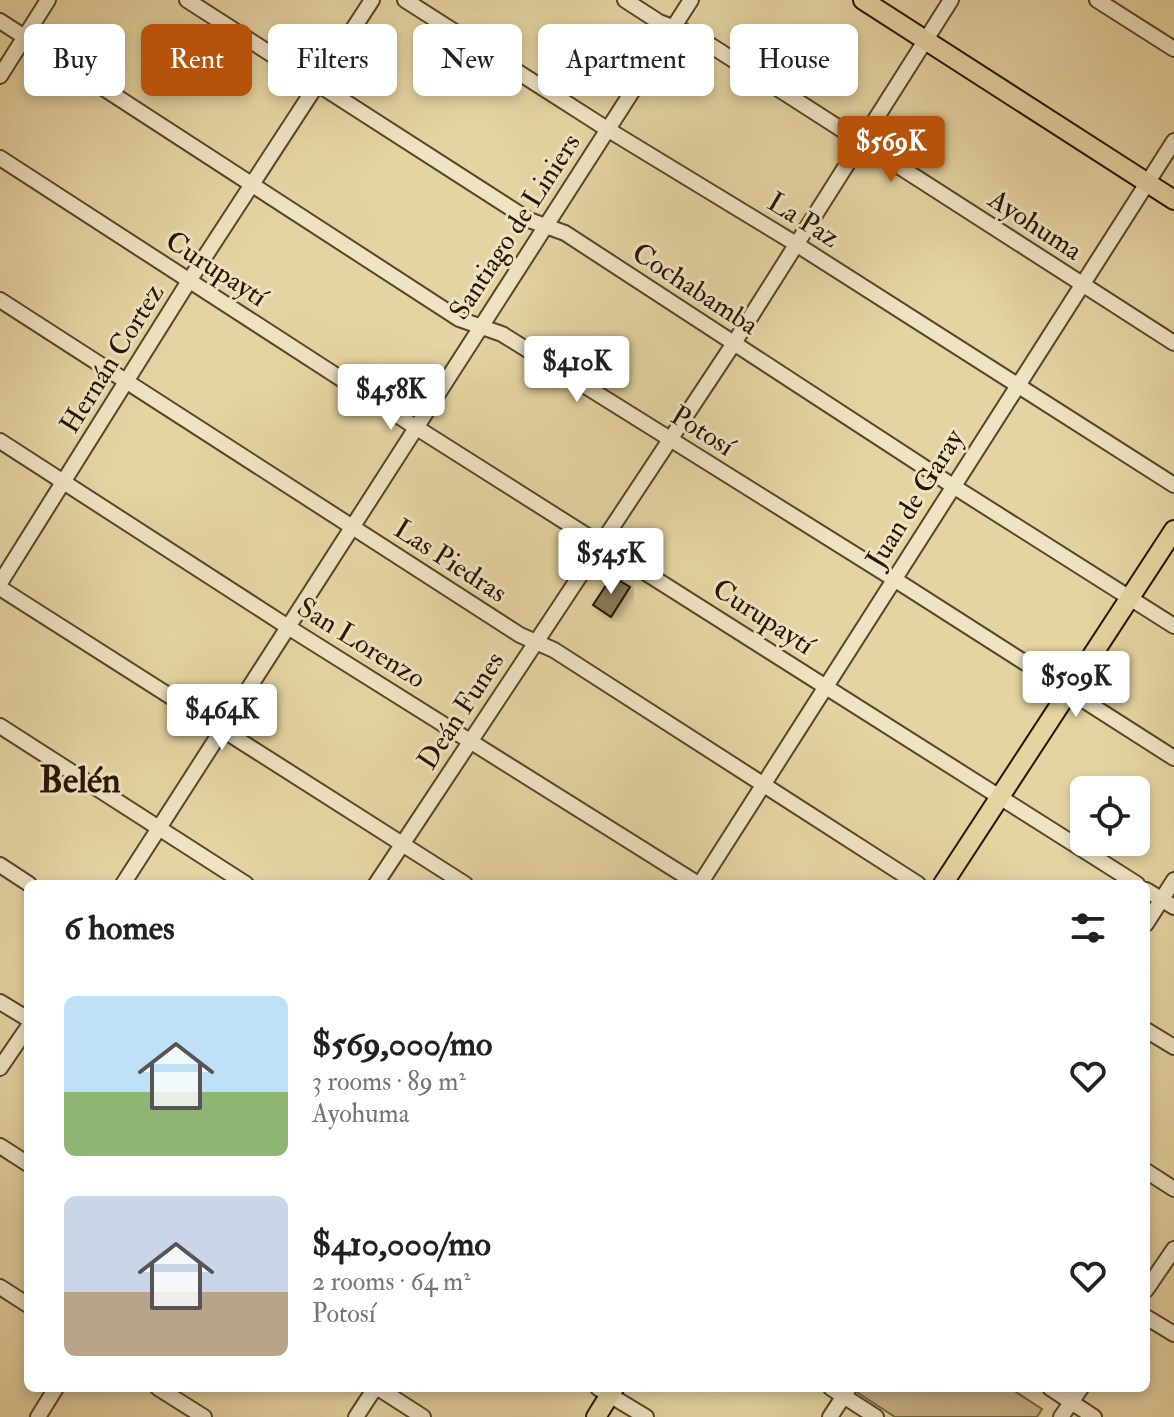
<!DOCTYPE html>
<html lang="en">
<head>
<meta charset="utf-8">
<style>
	body { margin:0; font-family:"IM FELL Double Pica",serif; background:#f2f2f2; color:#202124; height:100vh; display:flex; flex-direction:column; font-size:30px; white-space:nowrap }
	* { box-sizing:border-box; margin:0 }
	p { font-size:26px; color:#757577 }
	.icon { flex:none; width:44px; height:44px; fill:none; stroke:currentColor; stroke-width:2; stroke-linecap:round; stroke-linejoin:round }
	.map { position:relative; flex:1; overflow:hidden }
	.sheet { position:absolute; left:24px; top:880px; width:1126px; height:512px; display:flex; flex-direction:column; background:#fff; border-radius:12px; box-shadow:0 4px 12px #0003 }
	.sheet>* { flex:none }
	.guide { position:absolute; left:24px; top:24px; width:1126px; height:72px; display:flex; gap:16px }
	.fabs { position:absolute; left:1070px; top:776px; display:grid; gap:16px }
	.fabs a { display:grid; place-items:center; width:80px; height:80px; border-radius:12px; background:#fff; box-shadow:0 4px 12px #0003; font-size:40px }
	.price { position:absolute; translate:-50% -68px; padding:0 18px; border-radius:8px; background:#fff; color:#222; font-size:26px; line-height:52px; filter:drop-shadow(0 2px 4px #0008) }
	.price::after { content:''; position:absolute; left:50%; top:48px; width:24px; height:18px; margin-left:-12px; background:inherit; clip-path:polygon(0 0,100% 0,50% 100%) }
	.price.active { background:#b45309; color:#fff }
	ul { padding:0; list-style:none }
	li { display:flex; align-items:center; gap:24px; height:200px; padding:0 40px }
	li span { display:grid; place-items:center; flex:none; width:224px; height:160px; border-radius:12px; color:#555 }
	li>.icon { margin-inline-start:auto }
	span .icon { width:96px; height:96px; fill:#fffc; stroke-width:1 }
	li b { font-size:34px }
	h2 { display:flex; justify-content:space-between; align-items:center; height:96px; padding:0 40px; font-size:34px }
	.tag { padding:0 28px; border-radius:12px; background:#fff; box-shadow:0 4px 12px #0003; font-size:28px; line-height:72px }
	.tag.active { background:#b45309; color:#fff }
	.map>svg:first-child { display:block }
</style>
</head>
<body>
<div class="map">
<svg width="1174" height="1417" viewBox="0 0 1174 1417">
	<defs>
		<filter id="shadow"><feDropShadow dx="5.5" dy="3" stdDeviation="4" flood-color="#0004"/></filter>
	</defs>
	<rect width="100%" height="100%" fill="#e5d4a1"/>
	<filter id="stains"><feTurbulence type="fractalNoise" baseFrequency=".0025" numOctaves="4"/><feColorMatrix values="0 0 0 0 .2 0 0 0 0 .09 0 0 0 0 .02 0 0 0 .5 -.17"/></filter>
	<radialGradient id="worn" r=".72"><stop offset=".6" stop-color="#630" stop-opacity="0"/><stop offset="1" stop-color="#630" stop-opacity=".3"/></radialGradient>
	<path fill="#c5b486" stroke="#766543" stroke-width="2" d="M861 1388H1010L1042 1409 1037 1417H895L858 1393Z"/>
	<path fill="#8a7954" stroke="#271600" stroke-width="2" filter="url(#shadow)" d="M612 576 630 587 611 617 593 605Z"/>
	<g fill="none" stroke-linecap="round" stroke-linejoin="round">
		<defs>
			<g id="minor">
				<path d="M187 0 529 220 565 233 953 486 1174 626"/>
				<path d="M405 0 607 129 796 244 1174 485"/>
				<path d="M625 0 659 22 696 36 1174 343"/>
				<path d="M1097 0 1174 49"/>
				<path d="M0 21 459 319 502 334 894 579 1174 758"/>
				<path d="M0 76 48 0"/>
				<path d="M0 158 417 428 1137 884"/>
				<path d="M0 300 520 635 554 650 918 884"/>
				<path d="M0 441 288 627 698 884"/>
				<path d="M0 583 189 281 372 0"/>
				<path d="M0 588 465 884"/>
				<path d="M0 726 246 884"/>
				<path d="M0 865 29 884"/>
				<path d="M123 884 691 0"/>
				<path d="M376 884 734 343 951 0"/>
				<path d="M700 884 1174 141"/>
				<path d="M1146 890 1174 907"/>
				<path d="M1146 924 1174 880"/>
				<path d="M0 1002 28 1019"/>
				<path d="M1146 1030 1174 1047"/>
				<path d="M0 1068 28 1027"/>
				<path d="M0 1146 28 1164"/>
				<path d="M1146 1171 1174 1189"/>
				<path d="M0 1287 28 1305"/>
				<path d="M1146 1290 1174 1249"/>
				<path d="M1146 1317 1174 1334"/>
				<path d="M158 1388 204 1417"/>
				<path d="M378 1388 423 1417"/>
				<path d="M598 1388 646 1417"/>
				<path d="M831 1388 876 1417"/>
				<path d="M1050 1388 1094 1417"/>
				<path d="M38 1417 56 1388"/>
				<path d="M356 1417 375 1388"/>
				<path d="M830 1417 849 1388"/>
				<path d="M1061 1417 1081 1388"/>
			</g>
			<g id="major">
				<path d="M863 0 1174 200"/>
				<path d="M943 884 1174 530"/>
				<path d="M596 1417 614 1388"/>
			</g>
		</defs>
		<use href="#minor" stroke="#564628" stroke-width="18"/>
		<use href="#major" stroke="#271600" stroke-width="22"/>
		<use href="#minor" stroke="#eee3c2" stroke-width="14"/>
		<use href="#major" stroke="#e5d4a1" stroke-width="18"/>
	</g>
	<g text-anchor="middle" stroke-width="6" stroke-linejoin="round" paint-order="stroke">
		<g font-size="28" fill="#271600" stroke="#eee3c2">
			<text transform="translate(804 219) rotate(32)" y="10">La Paz</text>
			<text transform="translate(1036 224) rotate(33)" y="10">Ayohuma</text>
			<text transform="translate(514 226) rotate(-57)" y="10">Santiago de Liniers</text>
			<text transform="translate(217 268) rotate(33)" y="10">Curupaytí</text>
			<text transform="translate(696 288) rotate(33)" y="10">Cochabamba</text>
			<text transform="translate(111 358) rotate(-58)" y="10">Hernán Cortez</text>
			<text transform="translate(703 430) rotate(32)" y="10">Potosí</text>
			<text transform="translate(914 498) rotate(-58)" y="10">Juan de Garay</text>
			<text transform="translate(451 560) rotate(33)" y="10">Las Piedras</text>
			<text transform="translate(764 616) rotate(33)" y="10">Curupaytí</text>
			<text transform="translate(362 642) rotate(32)" y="10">San Lorenzo</text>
			<text transform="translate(460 710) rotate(-57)" y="10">Deán Funes</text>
		</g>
		<g font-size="36" font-weight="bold" fill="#271600" stroke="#eee3c2">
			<text x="80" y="792">Belén</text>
		</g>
	</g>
	<rect width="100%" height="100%" filter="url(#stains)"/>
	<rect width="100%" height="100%" fill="url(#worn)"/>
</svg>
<div class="fabs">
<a><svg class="icon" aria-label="locate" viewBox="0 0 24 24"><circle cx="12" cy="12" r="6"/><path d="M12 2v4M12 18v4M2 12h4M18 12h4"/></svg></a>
</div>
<b class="price active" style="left:891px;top:184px">$569K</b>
<b class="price" style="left:577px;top:404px">$410K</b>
<b class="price" style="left:391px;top:432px">$458K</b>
<b class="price" style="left:611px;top:596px">$545K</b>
<b class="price" style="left:1076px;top:719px">$509K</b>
<b class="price" style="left:222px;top:752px">$464K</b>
<div class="guide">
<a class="tag">Buy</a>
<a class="tag active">Rent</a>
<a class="tag">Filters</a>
<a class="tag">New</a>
<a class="tag">Apartment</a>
<a class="tag">House</a>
</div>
<section class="sheet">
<h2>6 homes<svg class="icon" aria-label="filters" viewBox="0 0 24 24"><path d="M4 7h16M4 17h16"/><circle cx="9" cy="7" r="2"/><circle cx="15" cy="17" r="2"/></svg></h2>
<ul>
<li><span style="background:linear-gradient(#bfe0f5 60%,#8fb573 0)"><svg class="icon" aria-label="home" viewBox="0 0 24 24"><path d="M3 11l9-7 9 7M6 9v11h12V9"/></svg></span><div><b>$569,000/mo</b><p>3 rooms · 89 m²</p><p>Ayohuma</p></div><svg class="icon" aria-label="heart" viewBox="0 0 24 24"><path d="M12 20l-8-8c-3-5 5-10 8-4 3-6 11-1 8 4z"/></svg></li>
<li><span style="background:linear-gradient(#c9d6e8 60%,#b9a48a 0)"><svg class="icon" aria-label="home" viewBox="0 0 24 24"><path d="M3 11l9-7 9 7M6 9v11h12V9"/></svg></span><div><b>$410,000/mo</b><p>2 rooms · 64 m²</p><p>Potosí</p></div><svg class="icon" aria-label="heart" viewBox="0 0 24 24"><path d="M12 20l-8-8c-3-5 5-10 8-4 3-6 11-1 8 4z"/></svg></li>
</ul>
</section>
</div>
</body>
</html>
